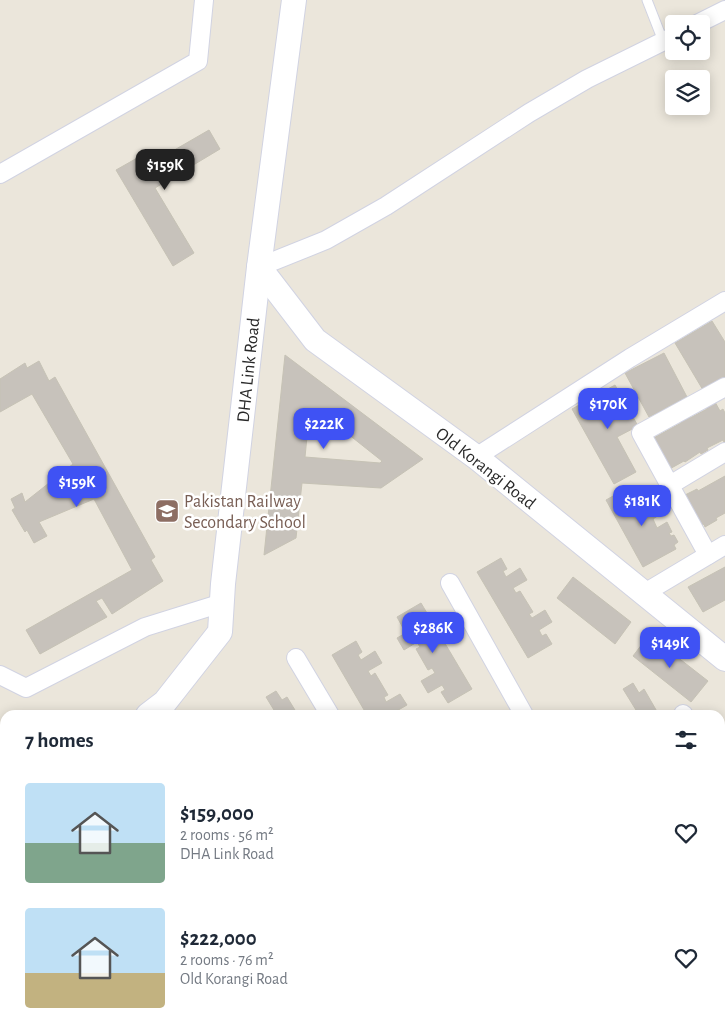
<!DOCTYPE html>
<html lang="en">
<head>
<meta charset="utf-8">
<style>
	body { margin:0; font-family:"Alegreya Sans",sans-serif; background:#f6f6f7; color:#1f2937; height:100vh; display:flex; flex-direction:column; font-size:19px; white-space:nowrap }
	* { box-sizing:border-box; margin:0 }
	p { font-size:16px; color:#747a83 }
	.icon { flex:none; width:28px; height:28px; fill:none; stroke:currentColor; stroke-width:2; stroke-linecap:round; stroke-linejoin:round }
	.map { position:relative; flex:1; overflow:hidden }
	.details { position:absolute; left:0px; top:710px; width:725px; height:320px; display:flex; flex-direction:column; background:#fff; border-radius:15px 15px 0 0; box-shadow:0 2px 12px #0003 }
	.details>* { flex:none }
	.controls { position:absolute; left:665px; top:15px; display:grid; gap:10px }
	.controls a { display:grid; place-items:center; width:45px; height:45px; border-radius:5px; background:#fff; box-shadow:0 2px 12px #0003; font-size:25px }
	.price { position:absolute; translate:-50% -42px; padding:0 11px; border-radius:10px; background:#3f52f4; color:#fff; font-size:16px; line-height:32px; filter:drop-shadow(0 1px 2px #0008) }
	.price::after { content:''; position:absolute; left:50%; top:30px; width:15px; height:11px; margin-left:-8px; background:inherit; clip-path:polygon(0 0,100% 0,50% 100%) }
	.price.on { background:#222; color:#fff }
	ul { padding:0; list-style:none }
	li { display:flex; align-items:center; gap:15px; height:125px; padding:0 25px }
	li span { display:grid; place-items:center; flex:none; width:140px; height:100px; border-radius:5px; color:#555 }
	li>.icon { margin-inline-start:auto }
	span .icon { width:60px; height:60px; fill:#fffc; stroke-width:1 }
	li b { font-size:21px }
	h2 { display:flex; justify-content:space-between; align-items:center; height:60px; padding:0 25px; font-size:21px }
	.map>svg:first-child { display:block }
</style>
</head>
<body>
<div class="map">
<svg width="725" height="1030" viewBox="0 0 725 1030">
	<rect width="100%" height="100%" fill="#ebe6db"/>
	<g fill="#c7c2bb" stroke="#c6c2b5" fill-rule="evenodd">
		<path d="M209 130 220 149 155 188 194 253 173 266 116 170 139 157 145 167Z"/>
		<path d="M712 321 725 342V377L703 390 675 343Z"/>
		<path d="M664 353 687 397 649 417 625 373Z"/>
		<path d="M285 355 423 459 381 488 302 483 296 538 264 555ZM319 411 382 461 380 463 305 457 309 417Z"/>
		<path d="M39 361 49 381 55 377 155 557 151 560 163 581 112 614 102 598 96 601 107 617 40 654 26 630 132 570 94 499 39 522 47 536 34 543 27 530 25 532 12 510 15 508 11 499 22 493 25 502 73 464 32 394 0 412V379L25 363 27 368Z"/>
		<path d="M615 385 638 426 617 437 636 472 614 484 572 409Z"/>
		<path d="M715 402 720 411 723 409 725 413V442H724L723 440 707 448 708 450 701 454 700 452 685 462 684 461 666 471 639 446 681 423V421L690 416V418L707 409 706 407Z"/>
		<path d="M725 476V513L716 518 717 520 705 527 704 524 690 532 683 496 697 489 698 491Z"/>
		<path d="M645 490 659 515 653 519 657 528 667 522 672 532 669 533 671 536 674 535 678 542 674 545 676 549 643 567 606 500 622 491 625 497 633 493 634 496Z"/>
		<path d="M501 558 507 569 503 571 506 577 520 568 527 580 513 588 516 593 520 591 533 612 529 614 532 618 545 610 552 622 539 630 542 636 546 634 552 644 528 658 477 572Z"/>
		<path d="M725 567V600L703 612 688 587Z"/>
		<path d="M573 577 631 622 615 644 557 598Z"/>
		<path d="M421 603 472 689 448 703 441 692 445 690 442 685 428 693 421 681 435 673 432 668 428 670 416 649 420 647 417 642 404 650 397 638 411 630 408 625 403 628 397 617Z"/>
		<path d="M649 635 708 681 691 702 633 656Z"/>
		<path d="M356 641 362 652 358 655 361 660 375 651 382 663 368 671 371 676 375 673 388 695 384 697 386 702 400 694 407 705 393 713 395 715H367L332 655Z"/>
		<path d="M633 683 639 693 644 689 659 715H627L636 710 623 689Z"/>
		<path d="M276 691 282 700 287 697 298 715H277L266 697Z"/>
		<path d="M725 824V866L720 868V827Z"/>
		<path d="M720 928 725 936V940L720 943Z"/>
		<path d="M720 947 725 956V967L720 970Z"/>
		<path d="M278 1025H293L294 1027 289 1030H281Z"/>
		<path d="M382 1025H395L398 1030H378L383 1026Z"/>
		<path d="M444 1025H477L480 1030H453L451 1027 447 1030Z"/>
		<path d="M551 1025H589L582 1030H554Z"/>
	</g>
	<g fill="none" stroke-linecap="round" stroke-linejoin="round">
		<defs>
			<path id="lane" d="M647 0 663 41"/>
			<g id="street">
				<path d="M697 24 725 10"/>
				<path d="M0 174 198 61 204 0"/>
				<path d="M259 267 326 240 386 206 529 113 587 79 674 36"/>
				<path d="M476 457 630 358 725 301"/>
				<path d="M670 485 725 452"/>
				<path d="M708 555 641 433 725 387"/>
				<path d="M450 583 524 715"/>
				<path d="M643 594 725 545"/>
				<path d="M296 658 330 715"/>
				<path d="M0 675 26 688 145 627 222 603"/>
				<path d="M683 714 684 715"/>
				<path d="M720 772 725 780"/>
				<path d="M0 1011 5 1020"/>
				<path d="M720 1017 725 1013"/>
				<path d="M170 1025 172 1030"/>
				<path d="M337 1025 339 1030"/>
				<path d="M515 1025 518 1030"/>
				<path d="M703 1030 709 1025"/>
			</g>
			<g id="secondary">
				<path d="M259 267 315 340 476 457 725 659"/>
				<path d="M148 715 165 702 220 632 223 584 259 267 294 0"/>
				<path d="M0 852 5 846"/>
			</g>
		</defs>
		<use href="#lane" stroke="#d1d3e2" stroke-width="11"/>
		<use href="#street" stroke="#d1d3e2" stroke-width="20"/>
		<use href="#secondary" stroke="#d1d3e2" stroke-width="26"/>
		<use href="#lane" stroke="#fff" stroke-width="9"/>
		<use href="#street" stroke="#fff" stroke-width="18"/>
		<use href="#secondary" stroke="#fff" stroke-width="24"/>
	</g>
	<defs>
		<symbol id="school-square" viewBox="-11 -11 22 22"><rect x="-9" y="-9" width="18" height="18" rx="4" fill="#8d6e63" stroke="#fff"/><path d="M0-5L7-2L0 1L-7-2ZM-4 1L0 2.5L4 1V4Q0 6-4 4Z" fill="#fff"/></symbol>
	</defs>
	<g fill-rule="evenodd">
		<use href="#school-square" x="153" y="497" width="28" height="28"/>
	</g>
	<g text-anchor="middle" stroke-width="5" stroke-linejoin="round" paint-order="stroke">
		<g font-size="18" fill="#292929" stroke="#fff">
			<text transform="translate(248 370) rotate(-84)" y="6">DHA Link Road</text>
			<text transform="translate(486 468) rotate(38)" y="6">Old Korangi Road</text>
		</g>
		<g font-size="18" fill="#785e54" stroke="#fff" text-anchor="start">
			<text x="184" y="507">Pakistan Railway<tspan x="184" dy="21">Secondary School</tspan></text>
		</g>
	</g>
</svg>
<div class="controls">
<a><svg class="icon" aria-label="locate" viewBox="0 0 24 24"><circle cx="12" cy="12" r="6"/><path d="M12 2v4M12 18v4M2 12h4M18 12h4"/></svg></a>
<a><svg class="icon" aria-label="layers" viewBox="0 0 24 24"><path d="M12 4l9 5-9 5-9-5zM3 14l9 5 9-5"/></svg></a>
</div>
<b class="price on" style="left:165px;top:191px">$159K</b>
<b class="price" style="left:608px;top:430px">$170K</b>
<b class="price" style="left:324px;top:450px">$222K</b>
<b class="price" style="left:77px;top:508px">$159K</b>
<b class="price" style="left:642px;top:527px">$181K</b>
<b class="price" style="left:433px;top:654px">$286K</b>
<b class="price" style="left:670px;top:669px">$149K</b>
<section class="details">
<h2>7 homes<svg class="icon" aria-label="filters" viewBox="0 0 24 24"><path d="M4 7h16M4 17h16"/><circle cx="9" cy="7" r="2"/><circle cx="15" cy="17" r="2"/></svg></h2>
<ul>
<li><span style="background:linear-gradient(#bfe0f5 60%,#7fa58c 0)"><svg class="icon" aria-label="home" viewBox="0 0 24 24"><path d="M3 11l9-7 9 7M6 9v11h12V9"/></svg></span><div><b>$159,000</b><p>2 rooms · 56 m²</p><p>DHA Link Road</p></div><svg class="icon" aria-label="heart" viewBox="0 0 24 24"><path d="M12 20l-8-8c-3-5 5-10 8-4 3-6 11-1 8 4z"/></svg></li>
<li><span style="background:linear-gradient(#bfe0f5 65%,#c2b280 0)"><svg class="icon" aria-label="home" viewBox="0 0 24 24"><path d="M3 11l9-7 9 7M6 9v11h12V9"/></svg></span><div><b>$222,000</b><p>2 rooms · 76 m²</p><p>Old Korangi Road</p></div><svg class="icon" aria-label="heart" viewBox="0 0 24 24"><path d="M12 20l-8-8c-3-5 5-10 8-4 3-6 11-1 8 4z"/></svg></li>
</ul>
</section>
</div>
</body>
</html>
